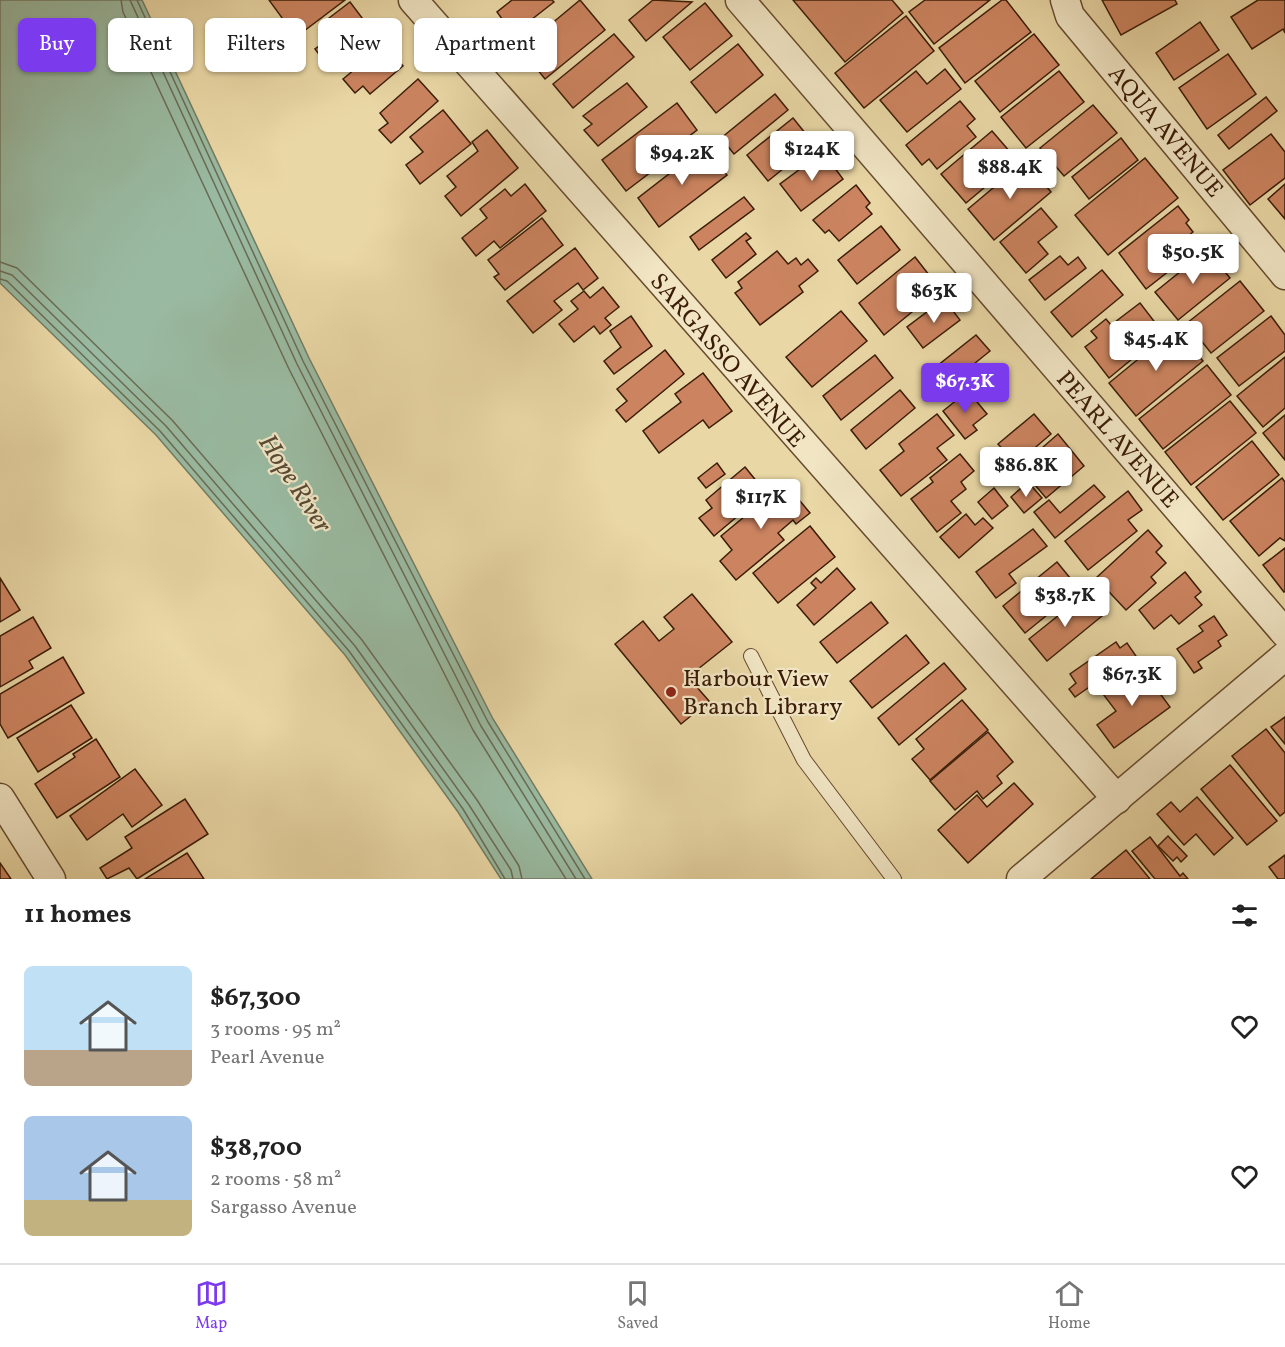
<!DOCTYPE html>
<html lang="en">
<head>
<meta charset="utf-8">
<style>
	body { margin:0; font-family:Vollkorn,serif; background:#f6f6f6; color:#222; height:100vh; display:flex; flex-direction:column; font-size:22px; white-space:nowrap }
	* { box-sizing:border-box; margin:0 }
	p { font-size:20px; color:#767676 }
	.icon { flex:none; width:33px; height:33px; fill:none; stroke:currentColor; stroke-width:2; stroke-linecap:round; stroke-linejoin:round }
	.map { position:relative; height:879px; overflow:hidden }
	.sheet { display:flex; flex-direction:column; background:#fff; flex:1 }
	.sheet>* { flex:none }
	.guide { position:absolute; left:18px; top:18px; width:600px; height:54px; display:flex; gap:12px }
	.price { position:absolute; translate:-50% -51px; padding:0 14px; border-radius:6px; background:#fff; color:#222; font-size:20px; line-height:39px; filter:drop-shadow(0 2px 3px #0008) }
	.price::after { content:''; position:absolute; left:50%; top:36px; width:18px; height:14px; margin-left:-9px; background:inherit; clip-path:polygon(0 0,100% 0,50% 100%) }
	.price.on { background:#7c3aed; color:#fff }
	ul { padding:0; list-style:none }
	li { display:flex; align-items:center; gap:18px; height:150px; padding:0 24px }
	li span { display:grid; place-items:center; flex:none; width:168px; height:120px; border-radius:9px; color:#555 }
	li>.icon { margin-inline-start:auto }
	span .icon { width:72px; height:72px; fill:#fffc; stroke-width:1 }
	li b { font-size:26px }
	h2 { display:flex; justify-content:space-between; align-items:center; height:72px; padding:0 24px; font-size:26px }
	.chip { padding:0 21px; border-radius:9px; background:#fff; box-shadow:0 2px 4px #0004; font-size:21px; line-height:54px }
	.chip.on { background:#7c3aed; color:#fff }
	.tab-bar { display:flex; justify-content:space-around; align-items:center; height:84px; border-top:2px solid #e0e0e0; background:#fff; font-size:16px; color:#767676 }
	.tab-bar a { display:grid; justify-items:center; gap:3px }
	.tab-bar .on { color:#7c3aed }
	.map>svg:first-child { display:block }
</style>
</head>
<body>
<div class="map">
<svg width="1285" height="879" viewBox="0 0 1285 879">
	<rect width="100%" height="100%" fill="#e9d7a5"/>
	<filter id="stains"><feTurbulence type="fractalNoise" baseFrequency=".00333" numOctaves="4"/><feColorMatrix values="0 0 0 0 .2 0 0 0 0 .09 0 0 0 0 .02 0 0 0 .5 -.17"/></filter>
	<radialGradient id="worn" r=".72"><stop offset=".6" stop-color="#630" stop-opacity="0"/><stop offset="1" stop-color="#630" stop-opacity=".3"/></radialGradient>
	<path fill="#99baa1" stroke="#737b63" stroke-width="1.5" d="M0 0H142L309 358 493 719 592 879H501L458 812 345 655 156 435 0 283Z"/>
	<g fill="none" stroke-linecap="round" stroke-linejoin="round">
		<g stroke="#6a6b54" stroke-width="1.5">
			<path d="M121 0 123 12 289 369 473 730 566 879"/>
			<path d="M130 0 297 364 481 726 576 879"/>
			<path d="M137 0 303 361 488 722 585 879"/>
			<path d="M0 262 17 268 172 420 362 640 477 800 519 866 522 879"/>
			<path d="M0 271 12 275 166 426 355 646 469 805 511 870 513 879"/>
			<path d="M0 279 7 281 160 431 349 651 463 809 505 879"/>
		</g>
	</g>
	<g fill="#cc8460" stroke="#3b1c07" stroke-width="1.5">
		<path d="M269 0H345L296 37Z"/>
		<path d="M512 0H552L554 2 513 34 497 12Z"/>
		<path d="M580 0 605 30 545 79 521 49Z"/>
		<path d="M653 0 692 2 646 41 629 20Z"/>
		<path d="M793 0H892L903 13 845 62Z"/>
		<path d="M925 0H990L934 44 909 12Z"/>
		<path d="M1002 0H1006L1031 32 965 83 939 48Z"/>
		<path d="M1102 0H1175L1177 4 1121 35Z"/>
		<path d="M1258 0H1285V33L1283 29 1252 49 1231 17Z"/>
		<path d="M350 2 375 35 330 69 315 49 340 31 329 18Z"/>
		<path d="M705 3 732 36 690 70 663 37Z"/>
		<path d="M906 16 934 51 864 108 835 73Z"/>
		<path d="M1200 22 1219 50 1174 80 1156 53Z"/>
		<path d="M614 34 634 57 573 108 553 84Z"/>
		<path d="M1034 34 1059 65 1000 112 975 81Z"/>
		<path d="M385 44 403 66 370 94 363 86 355 93 343 79Z"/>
		<path d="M738 44 763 75 716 113 691 82Z"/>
		<path d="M1228 54 1256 94 1207 129 1179 88Z"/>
		<path d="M945 69 961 89 907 132 880 100 916 71 927 84Z"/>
		<path d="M1059 71 1084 102 1026 148 1001 117Z"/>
		<path d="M418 79 438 101 391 143 379 130 388 123 380 113Z"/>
		<path d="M627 83 647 107 598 146 584 130 592 124 583 116Z"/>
		<path d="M775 94 788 110 734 154 721 138Z"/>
		<path d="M1266 97 1277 111 1229 149 1218 135Z"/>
		<path d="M960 101 975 119 967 126 976 137 937 169 929 159 922 165 906 145Z"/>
		<path d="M677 103 697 130 665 155 668 159 626 191 602 160Z"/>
		<path d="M1093 105 1117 133 1064 176 1040 148Z"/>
		<path d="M443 110 471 144 420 184 406 165 423 152 410 137Z"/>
		<path d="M793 118 814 144 768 181 747 155Z"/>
		<path d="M487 130 518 168 461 216 445 196 456 187 447 176 478 151 472 142Z"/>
		<path d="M992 131 1017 160 966 203 941 174Z"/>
		<path d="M1271 134 1285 152V178L1250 205 1223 170Z"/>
		<path d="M1121 138 1138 160 1089 199 1072 177Z"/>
		<path d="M705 146 727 175 659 227 638 198Z"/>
		<path d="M823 152 843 179 801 211 780 184Z"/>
		<path d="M1145 158 1178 198 1108 255 1075 215Z"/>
		<path d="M1025 161 1051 192 994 240 968 209Z"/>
		<path d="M525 184 546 211 500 248 494 241 476 256 462 238 487 218 480 209 505 189 511 196Z"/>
		<path d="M1285 184V219L1268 199Z"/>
		<path d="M856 185 870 203 866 207 872 214 839 241 829 230 825 233 813 220Z"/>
		<path d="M744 197 754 209 699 250 690 237Z"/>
		<path d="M1178 206 1189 220 1186 223 1193 232 1182 241 1192 253 1146 289 1119 253Z"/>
		<path d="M1041 208 1057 227 1038 242 1048 254 1026 273 1000 242Z"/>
		<path d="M542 218 563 245 505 290 494 277 499 274 488 260Z"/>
		<path d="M881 226 900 250 857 284 838 260Z"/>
		<path d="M746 233 751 238 746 241 756 254 726 278 712 260Z"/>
		<path d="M575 248 598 278 583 290 578 283 554 301 562 310 533 333 507 301Z"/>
		<path d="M1207 250 1230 278 1178 320 1155 292Z"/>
		<path d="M777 251 788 264 796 258 801 265 808 259 818 271 799 286 803 292 760 325 735 293 742 288 738 282Z"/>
		<path d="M1060 256 1068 265 1078 257 1086 268 1045 300 1029 280Z"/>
		<path d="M915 257 940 289 884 335 859 303Z"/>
		<path d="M1102 270 1123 295 1072 337 1051 312Z"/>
		<path d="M1240 281 1264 311 1211 353 1187 323Z"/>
		<path d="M603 287 619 307 605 318 611 325 600 334 594 326 574 342 559 324 578 309 571 301 584 291 590 298Z"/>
		<path d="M944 299 960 320 923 348 907 327Z"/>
		<path d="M1140 303 1157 325 1124 349 1132 359 1109 378 1085 347 1097 338 1091 331 1106 319 1111 325Z"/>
		<path d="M841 311 867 341 812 387 786 357Z"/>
		<path d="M631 316 652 346 614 374 604 361 621 347 610 331Z"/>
		<path d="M1271 316 1285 335V351L1239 386 1217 358Z"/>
		<path d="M1175 329 1203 361 1136 416 1109 383Z"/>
		<path d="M976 335 990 351 959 376 963 381 944 396 927 374Z"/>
		<path d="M665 350 684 374 626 422 616 410 627 401 617 389Z"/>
		<path d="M875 355 893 378 841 420 823 396Z"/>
		<path d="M1285 357V408L1263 427 1237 396Z"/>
		<path d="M1207 365 1231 395 1163 449 1139 419Z"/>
		<path d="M703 373 732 411 709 428 703 420 659 453 643 431 681 402 675 394Z"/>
		<path d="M900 390 915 408 866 449 851 430Z"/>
		<path d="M968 391 987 414 973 425 977 430 965 439 943 411Z"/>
		<path d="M1230 401 1256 433 1191 485 1165 452Z"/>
		<path d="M937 414 954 435 937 448 947 460 901 496 880 470 904 451 899 444Z"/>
		<path d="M1034 414 1051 434 1016 464 998 444Z"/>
		<path d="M1285 415V460L1263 433Z"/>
		<path d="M1058 434 1084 466 1046 498 1020 467Z"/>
		<path d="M1252 441 1279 475 1223 520 1196 487Z"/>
		<path d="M960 454 974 471 961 482 966 489 951 501 961 513 937 532 911 499 933 482 930 478Z"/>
		<path d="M717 463 725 474 706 488 698 478Z"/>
		<path d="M745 467 762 488 735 510 739 515 714 536 699 518 712 508 706 500Z"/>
		<path d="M1282 478 1285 482V541L1280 538 1259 556 1230 521Z"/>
		<path d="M1028 482 1042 498 1024 513 1011 497Z"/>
		<path d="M785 483 810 513 796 524 793 520 778 533 784 540 736 580 720 561 732 550 721 536Z"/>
		<path d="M1094 485 1105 497 1055 538 1034 512 1049 500 1060 513Z"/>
		<path d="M994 488 1008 506 992 519 978 502Z"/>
		<path d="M1128 491 1142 510 1128 520 1137 531 1088 570 1065 541Z"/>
		<path d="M966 514 975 525 983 518 993 528 959 558 940 537Z"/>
		<path d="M810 526 835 557 778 603 753 573Z"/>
		<path d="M1033 529 1047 546 1009 574 1016 583 996 598 976 572Z"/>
		<path d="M1148 530 1162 546 1156 552 1166 563 1151 577 1156 583 1126 610 1096 578Z"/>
		<path d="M1285 548V591L1284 592 1263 565Z"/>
		<path d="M1057 562 1079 589 1025 633 1003 606Z"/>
		<path d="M837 568 855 589 814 625 797 605 816 588 811 583 816 578 821 583Z"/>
		<path d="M1185 572 1201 592 1195 597 1202 605 1179 624 1171 615 1154 629 1139 610Z"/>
		<path d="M0 578 20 610 0 622Z"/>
		<path d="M692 594 732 642 688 677 709 701 681 724 615 644 643 621 659 641 674 629 664 617Z"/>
		<path d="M1084 595 1102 616 1047 661 1029 639Z"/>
		<path d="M871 602 888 623 837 663 820 642Z"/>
		<path d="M1214 616 1227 635 1218 641 1221 646 1198 662 1202 668 1194 673 1177 649 1203 631 1199 626Z"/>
		<path d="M33 617 51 648 29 661 33 668 0 687V636Z"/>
		<path d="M906 635 929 663 872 708 850 681Z"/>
		<path d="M1116 642 1120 648 1127 643 1138 659 1127 667 1130 671 1104 689 1098 681 1075 697 1069 689 1076 683 1070 674Z"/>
		<path d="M63 657 84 693 8 738 0 724V694Z"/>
		<path d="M944 663 966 689 899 745 878 718Z"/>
		<path d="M1140 666 1170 707 1114 748 1097 725 1116 711 1103 694Z"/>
		<path d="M962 700 988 730 930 780 912 759 924 749 916 739Z"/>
		<path d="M71 705 92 738 38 772 17 738Z"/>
		<path d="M1285 717V744L1271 727Z"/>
		<path d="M1266 729 1285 753V812L1280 816 1232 756Z"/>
		<path d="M988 732 1013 762 997 776 1002 783 983 799 977 791 955 810 930 781Z"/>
		<path d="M96 739 120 777 57 818 35 784 75 757 73 754Z"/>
		<path d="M1230 765 1277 821 1247 845 1201 789Z"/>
		<path d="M135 769 162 805 132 827 123 814 87 840 70 816Z"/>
		<path d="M1014 783 1033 804 968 863 938 830 977 795 987 807Z"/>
		<path d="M1197 797 1233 838 1214 855 1196 834 1184 845 1157 814 1171 802 1180 812Z"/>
		<path d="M185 799 208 834 137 879 129 868 107 879 100 868 132 848 125 837Z"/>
		<path d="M1168 836 1187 856 1181 862 1177 857 1173 861 1158 846Z"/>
		<path d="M1150 837 1180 876 1183 873 1188 879H1155L1132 851Z"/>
		<path d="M1126 850 1150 879H1091Z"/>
		<path d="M187 853 204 879H145Z"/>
		<path d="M1285 855V879H1278L1269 867Z"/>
		<path d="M0 863 11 879H0Z"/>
	</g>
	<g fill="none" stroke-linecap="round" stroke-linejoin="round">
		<defs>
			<path id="lane" d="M751 656 804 760 894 879"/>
			<g id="street">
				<path d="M413 0 1117 799"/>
				<path d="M740 0 1285 633"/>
				<path d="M1065 0 1070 16 1285 275"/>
				<path d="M0 798 51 879"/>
				<path d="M1021 879 1285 656"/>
			</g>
		</defs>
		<use href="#lane" stroke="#664b2e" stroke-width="16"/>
		<use href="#street" stroke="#664b2e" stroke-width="31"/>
		<use href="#lane" stroke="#f1e5c4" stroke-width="14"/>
		<use href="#street" stroke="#f1e5c4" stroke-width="28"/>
	</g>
	<circle fill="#8f2418" stroke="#f1e5c4" stroke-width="2" cx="671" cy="692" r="6"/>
	<g text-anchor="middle" stroke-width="4.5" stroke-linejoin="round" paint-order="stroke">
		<g font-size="24" fill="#3b1c07" stroke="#f1e5c4">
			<text transform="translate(1166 131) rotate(50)" y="8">AQUA AVENUE</text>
			<text transform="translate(728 360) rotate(49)" y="8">SARGASSO AVENUE</text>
			<text transform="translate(1118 439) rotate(49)" y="8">PEARL AVENUE</text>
		</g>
		<g font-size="24" fill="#3b1c07" stroke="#f1e5c4" text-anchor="start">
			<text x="683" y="686">Harbour View<tspan x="683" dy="28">Branch Library</tspan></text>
		</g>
		<g font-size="26" font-style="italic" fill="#574b35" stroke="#f1e5c4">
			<text transform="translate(296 483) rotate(57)" y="9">Hope River</text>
		</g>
	</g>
	<rect width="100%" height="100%" filter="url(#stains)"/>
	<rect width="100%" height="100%" fill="url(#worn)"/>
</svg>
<b class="price" style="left:812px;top:182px">$124K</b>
<b class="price" style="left:682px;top:186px">$94.2K</b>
<b class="price" style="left:1010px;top:200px">$88.4K</b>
<b class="price" style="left:1193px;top:285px">$50.5K</b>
<b class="price" style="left:934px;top:324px">$63K</b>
<b class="price" style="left:1156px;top:372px">$45.4K</b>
<b class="price on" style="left:965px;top:414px">$67.3K</b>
<b class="price" style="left:1026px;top:498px">$86.8K</b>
<b class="price" style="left:761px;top:530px">$117K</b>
<b class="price" style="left:1065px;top:628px">$38.7K</b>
<b class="price" style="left:1132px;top:707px">$67.3K</b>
<div class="guide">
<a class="chip on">Buy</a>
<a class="chip">Rent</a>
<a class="chip">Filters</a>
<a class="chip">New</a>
<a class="chip">Apartment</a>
</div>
</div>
<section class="sheet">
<h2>11 homes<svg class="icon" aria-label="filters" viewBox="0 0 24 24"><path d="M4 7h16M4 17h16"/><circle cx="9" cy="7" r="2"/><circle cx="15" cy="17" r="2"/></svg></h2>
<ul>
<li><span style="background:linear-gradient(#bfe0f5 70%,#b9a48a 0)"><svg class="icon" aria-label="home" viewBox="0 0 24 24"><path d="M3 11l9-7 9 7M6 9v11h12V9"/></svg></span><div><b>$67,300</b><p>3 rooms · 95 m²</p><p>Pearl Avenue</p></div><svg class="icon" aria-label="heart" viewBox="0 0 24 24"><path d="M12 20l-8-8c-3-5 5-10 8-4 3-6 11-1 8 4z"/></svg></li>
<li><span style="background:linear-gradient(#a9c7e8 70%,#c2b280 0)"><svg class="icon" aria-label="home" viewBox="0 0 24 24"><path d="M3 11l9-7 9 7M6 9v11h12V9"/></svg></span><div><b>$38,700</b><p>2 rooms · 58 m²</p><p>Sargasso Avenue</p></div><svg class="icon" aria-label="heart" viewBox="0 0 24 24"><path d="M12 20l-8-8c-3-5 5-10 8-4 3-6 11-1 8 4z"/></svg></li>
</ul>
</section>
<nav class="tab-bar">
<a class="on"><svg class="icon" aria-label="map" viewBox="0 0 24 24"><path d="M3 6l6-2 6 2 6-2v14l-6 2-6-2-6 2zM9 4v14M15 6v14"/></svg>Map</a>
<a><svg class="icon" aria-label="saved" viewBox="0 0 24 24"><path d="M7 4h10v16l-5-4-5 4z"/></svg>Saved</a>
<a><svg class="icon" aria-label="home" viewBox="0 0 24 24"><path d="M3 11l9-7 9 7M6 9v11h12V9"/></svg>Home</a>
</nav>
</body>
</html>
